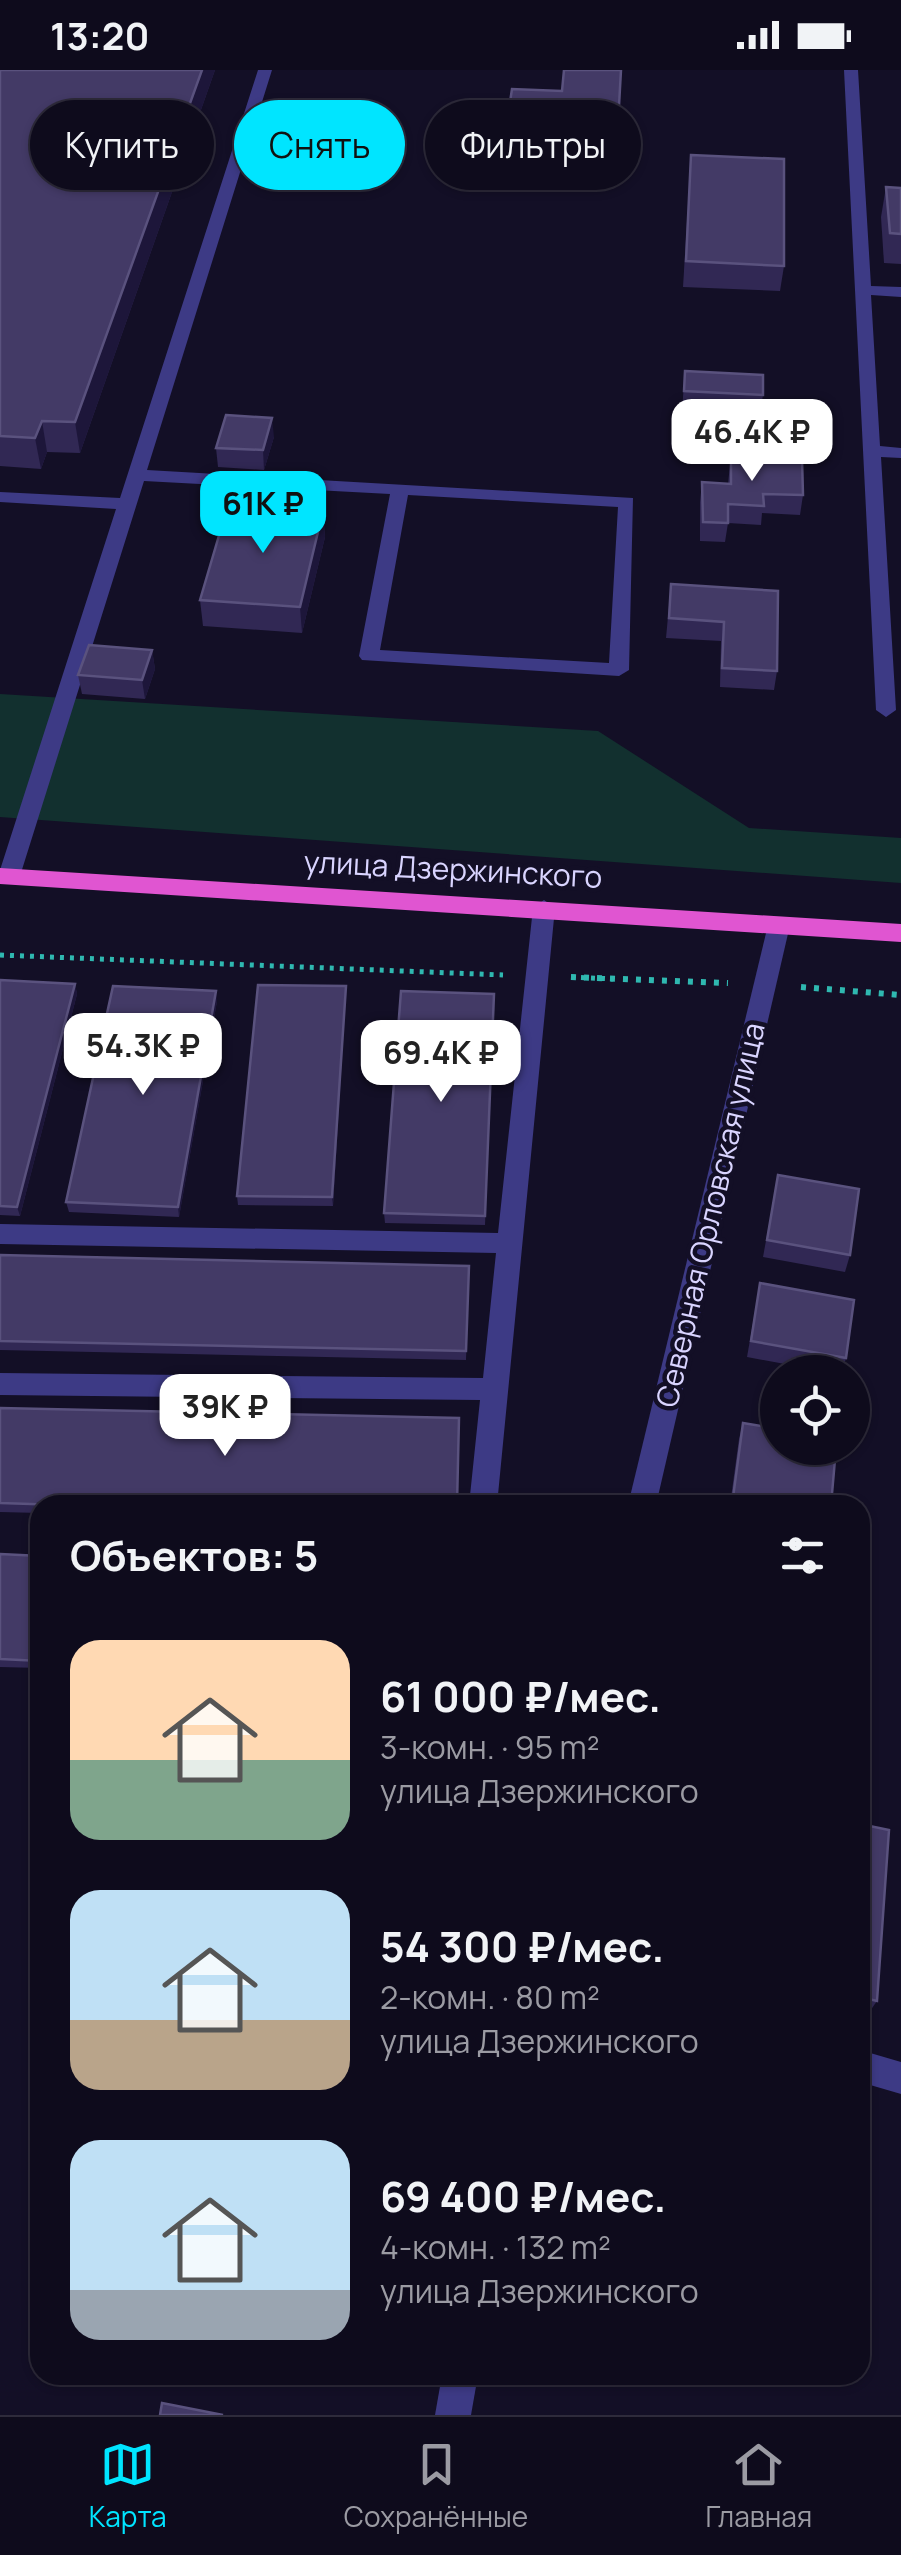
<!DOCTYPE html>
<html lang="ru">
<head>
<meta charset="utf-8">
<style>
	body { margin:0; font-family:Manrope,sans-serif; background:#171425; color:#f1f3f6; height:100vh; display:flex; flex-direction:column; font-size:38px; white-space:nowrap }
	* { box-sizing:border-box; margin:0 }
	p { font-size:32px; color:#9b9ba3 }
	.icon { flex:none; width:55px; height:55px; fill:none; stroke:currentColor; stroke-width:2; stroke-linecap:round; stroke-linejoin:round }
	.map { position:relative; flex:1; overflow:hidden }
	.sheet { position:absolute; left:30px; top:1425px; width:840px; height:890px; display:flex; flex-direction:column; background:#0e0b1c; border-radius:30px; box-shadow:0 2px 8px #0004,0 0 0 2px #2e2b3b }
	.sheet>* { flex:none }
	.banner { position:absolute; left:30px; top:30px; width:842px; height:90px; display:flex; gap:20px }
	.fabs { position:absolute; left:760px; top:1285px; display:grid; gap:20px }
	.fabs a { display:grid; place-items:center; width:110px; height:110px; border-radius:50%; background:#0e0b1c; box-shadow:0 2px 8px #0004,0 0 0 2px #2e2b3b; font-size:50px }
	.price { position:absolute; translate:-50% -85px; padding:0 22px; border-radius:20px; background:#fff; color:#222; font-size:32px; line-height:65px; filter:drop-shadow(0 2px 5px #0008) }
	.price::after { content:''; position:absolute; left:50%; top:60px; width:30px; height:22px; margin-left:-15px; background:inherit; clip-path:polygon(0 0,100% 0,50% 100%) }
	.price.on { background:#00e5ff; color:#111 }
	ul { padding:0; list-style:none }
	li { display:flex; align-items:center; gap:30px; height:250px; padding:0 40px }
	li span { display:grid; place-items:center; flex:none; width:280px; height:200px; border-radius:30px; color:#555 }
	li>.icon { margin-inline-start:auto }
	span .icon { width:120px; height:120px; fill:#fffc; stroke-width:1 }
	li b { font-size:42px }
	h2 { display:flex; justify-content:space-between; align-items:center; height:120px; padding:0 40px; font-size:42px }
	.pill { padding:0 35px; border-radius:45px; background:#0e0b1c; box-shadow:0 2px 8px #0004,0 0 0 2px #2e2b3b; font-size:35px; line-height:90px }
	.pill.on { background:#00e5ff; color:#111 }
	.status { display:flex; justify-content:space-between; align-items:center; height:70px; padding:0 50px; background:#0e0b1c; direction:ltr }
	.status svg { height:28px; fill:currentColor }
	.tab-bar { display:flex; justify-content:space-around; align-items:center; height:140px; border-top:2px solid #2e2b3b; background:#0e0b1c; font-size:28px; color:#9b9ba3 }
	.tab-bar a { display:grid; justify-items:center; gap:5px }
	.tab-bar .on { color:#00e5ff }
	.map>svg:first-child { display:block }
</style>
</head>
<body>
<div class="status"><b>13:20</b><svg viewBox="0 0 49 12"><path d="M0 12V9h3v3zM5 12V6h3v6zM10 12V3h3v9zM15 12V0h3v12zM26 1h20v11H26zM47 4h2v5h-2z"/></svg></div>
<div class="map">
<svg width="901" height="2345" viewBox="0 0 901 2345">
	<rect width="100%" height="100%" fill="#130f26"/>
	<path fill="#12302f" d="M0 624 598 661 749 758 901 768V813L0 747Z"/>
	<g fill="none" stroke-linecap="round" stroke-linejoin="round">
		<g stroke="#2fb8b0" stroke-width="5" stroke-dasharray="4 6" stroke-linecap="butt">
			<path d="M0 885 503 905"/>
			<path d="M571 907 613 909"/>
		</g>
		<g stroke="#2fb8b0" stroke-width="6" stroke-dasharray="5 8" stroke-linecap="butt">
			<path d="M571 907 728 913"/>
			<path d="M801 917 901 925"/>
		</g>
		<g fill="#3d3a85" fill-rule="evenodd">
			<path d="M258 0H272L147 400 633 428 629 600 619 606 362 590 359 586 390 424 144 411 20 806 17 811H1L0 800 116 439 0 432V422L120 428ZM408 425 618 437 609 593 380 580Z"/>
			<path d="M844 0H858L871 216 901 217V227L871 225 880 376 901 378V388L881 387 896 640 886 647 876 640Z"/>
			<path d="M544 830 555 838 497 1435H469L480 1330 0 1325V1303L483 1308 496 1183 0 1174V1154L498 1163 533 838Z"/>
		</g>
		<path fill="#3d3a85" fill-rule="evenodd" d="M860 1980 901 1992V2024L860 2012Z"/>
		<g fill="#3d3a85" fill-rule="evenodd">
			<path d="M779 847 790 855 656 1435H628L768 855Z"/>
			<path d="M442 2305H478L471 2345H435Z"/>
		</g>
		<path fill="#e055d1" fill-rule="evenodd" d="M0 798 901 854V872L0 814Z"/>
	</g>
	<g fill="#312854">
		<path d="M0 0H215L80 383 47 382 41 399 0 396Z"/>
		<path d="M621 0 617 54 510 50V32L562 21Z"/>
		<path d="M691 85 784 196 780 221 683 217Z"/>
		<path d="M886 117 901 118V194L884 193 881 147Z"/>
		<path d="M685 301 763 325 760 344 682 340Z"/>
		<path d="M274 367 264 400 218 397 216 378Z"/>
		<path d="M731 385 803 425 800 445 762 443 761 455 728 453 725 472 700 471V432L702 412 728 414Z"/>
		<path d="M323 441 325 467 302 563 203 556 200 530Z"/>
		<path d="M671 514 778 521 777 601 774 620 720 617 721 571 666 568Z"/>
		<path d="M152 580 155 599 145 629 82 624 78 605Z"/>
		<path d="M0 910 75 914 77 924 20 1146 0 1145Z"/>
		<path d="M346 916 333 1136 238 1135 237 1126Z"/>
		<path d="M494 924 485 1155 385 1153 384 1143Z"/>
		<path d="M217 931 179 1147 69 1142 66 1132Z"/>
		<path d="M778 1105 850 1185 845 1202 763 1187Z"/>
		<path d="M0 1185 469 1196 466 1290 0 1280Z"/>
		<path d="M760 1213 846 1288 842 1302H828L747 1287Z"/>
		<path d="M0 1338 40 1435V1443L0 1442Z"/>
		<path d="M743 1353 831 1435H730L739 1369Z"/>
		<path d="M0 1484 40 1486V1598L0 1597Z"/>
		<path d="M860 1754 877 1931 870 1941 860 1939Z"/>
	</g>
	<g fill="#1d163a">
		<path d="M202 0H215L80 383 75 352Z"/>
		<path d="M272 348 274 367 264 400 263 380Z"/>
		<path d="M42 351 47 382 41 399 35 368Z"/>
		<path d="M323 441 325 467 302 563 300 537Z"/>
		<path d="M152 580 155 599 145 629 142 610Z"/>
		<path d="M75 914 77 924 20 1146 17 1137Z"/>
		<path d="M346 916V926L333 1136 332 1127Z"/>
		<path d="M216 921 217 931 179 1147 178 1137Z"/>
	</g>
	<g fill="#433a66" stroke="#5a527e" stroke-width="2.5">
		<path d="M0 0H202L75 352 42 351 35 368 0 366Z"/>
		<path d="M564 0H621L619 36 510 32 512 19 562 21Z"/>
		<path d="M691 85 784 89V196L686 191Z"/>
		<path d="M886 117 901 118V164L890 163Z"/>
		<path d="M685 301 763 305V325L684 321Z"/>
		<path d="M226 345 272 348 263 380 216 378Z"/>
		<path d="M731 385 802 388 803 425 763 424 764 436 728 434V453L703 452 702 412 731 414Z"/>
		<path d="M228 435 323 441 300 537 200 530Z"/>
		<path d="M671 514 778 521 777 601 722 598 724 552 669 548Z"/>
		<path d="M89 575 152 580 142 610 78 605Z"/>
		<path d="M0 910 75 914 17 1137 0 1136Z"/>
		<path d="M258 915 346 916 332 1127 237 1126Z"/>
		<path d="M113 916 216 921 178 1137 66 1132Z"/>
		<path d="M401 921 494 924 485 1146 384 1143Z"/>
		<path d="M778 1105 859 1119 850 1185 767 1170Z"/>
		<path d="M0 1185 469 1196 466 1281 0 1271Z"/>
		<path d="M760 1213 854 1230 846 1288 751 1271Z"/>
		<path d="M0 1338 459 1348 457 1435H62L0 1433Z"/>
		<path d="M743 1353 778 1359V1378H836L831 1435H732Z"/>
		<path d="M0 1484 40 1486V1591L0 1589Z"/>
		<path d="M860 1754 889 1760 877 1931 860 1927Z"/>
		<path d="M162 2333 223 2345H160Z"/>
	</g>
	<g text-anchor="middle" stroke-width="9" stroke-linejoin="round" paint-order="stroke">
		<g font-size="30" fill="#d9d4ff" stroke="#130f26">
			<text transform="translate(453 800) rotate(3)" y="10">улица Дзержинского</text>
			<text transform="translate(711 1145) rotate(-77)" y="10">Северная Орловская улица</text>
		</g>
	</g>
</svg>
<div class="fabs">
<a><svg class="icon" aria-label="locate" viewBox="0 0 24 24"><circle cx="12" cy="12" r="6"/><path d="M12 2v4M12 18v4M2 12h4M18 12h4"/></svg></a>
</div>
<b class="price" style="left:752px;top:414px">46.4K ₽</b>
<b class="price on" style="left:263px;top:486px">61K ₽</b>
<b class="price" style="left:143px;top:1028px">54.3K ₽</b>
<b class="price" style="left:441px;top:1035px">69.4K ₽</b>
<b class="price" style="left:225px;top:1389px">39K ₽</b>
<div class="banner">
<a class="pill">Купить</a>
<a class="pill on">Снять</a>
<a class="pill">Фильтры</a>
</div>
<section class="sheet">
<h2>Объектов: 5<svg class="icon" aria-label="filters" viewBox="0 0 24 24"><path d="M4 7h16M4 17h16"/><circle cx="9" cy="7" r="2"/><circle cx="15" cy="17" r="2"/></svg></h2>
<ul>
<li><span style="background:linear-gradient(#ffd9b3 60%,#7fa58c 0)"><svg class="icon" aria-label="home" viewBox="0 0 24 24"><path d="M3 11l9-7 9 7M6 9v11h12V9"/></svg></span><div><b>61 000 ₽/мес.</b><p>3-комн. · 95 m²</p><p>улица Дзержинского</p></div></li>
<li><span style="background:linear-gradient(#bfe0f5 65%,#b9a48a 0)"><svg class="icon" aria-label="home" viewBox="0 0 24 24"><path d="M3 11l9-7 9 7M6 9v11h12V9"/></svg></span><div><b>54 300 ₽/мес.</b><p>2-комн. · 80 m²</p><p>улица Дзержинского</p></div></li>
<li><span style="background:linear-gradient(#bfe0f5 75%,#9aa5b1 0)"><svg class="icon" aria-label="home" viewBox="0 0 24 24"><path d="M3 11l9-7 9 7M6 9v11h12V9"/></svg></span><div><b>69 400 ₽/мес.</b><p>4-комн. · 132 m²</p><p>улица Дзержинского</p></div></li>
</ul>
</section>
</div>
<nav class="tab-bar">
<a class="on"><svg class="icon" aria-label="map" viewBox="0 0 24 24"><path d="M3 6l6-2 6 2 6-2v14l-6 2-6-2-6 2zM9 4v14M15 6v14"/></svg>Карта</a>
<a><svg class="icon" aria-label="saved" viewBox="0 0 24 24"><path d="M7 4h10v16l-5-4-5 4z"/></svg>Сохранённые</a>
<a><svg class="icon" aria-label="home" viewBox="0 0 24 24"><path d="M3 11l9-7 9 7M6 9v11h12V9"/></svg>Главная</a>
</nav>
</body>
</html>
